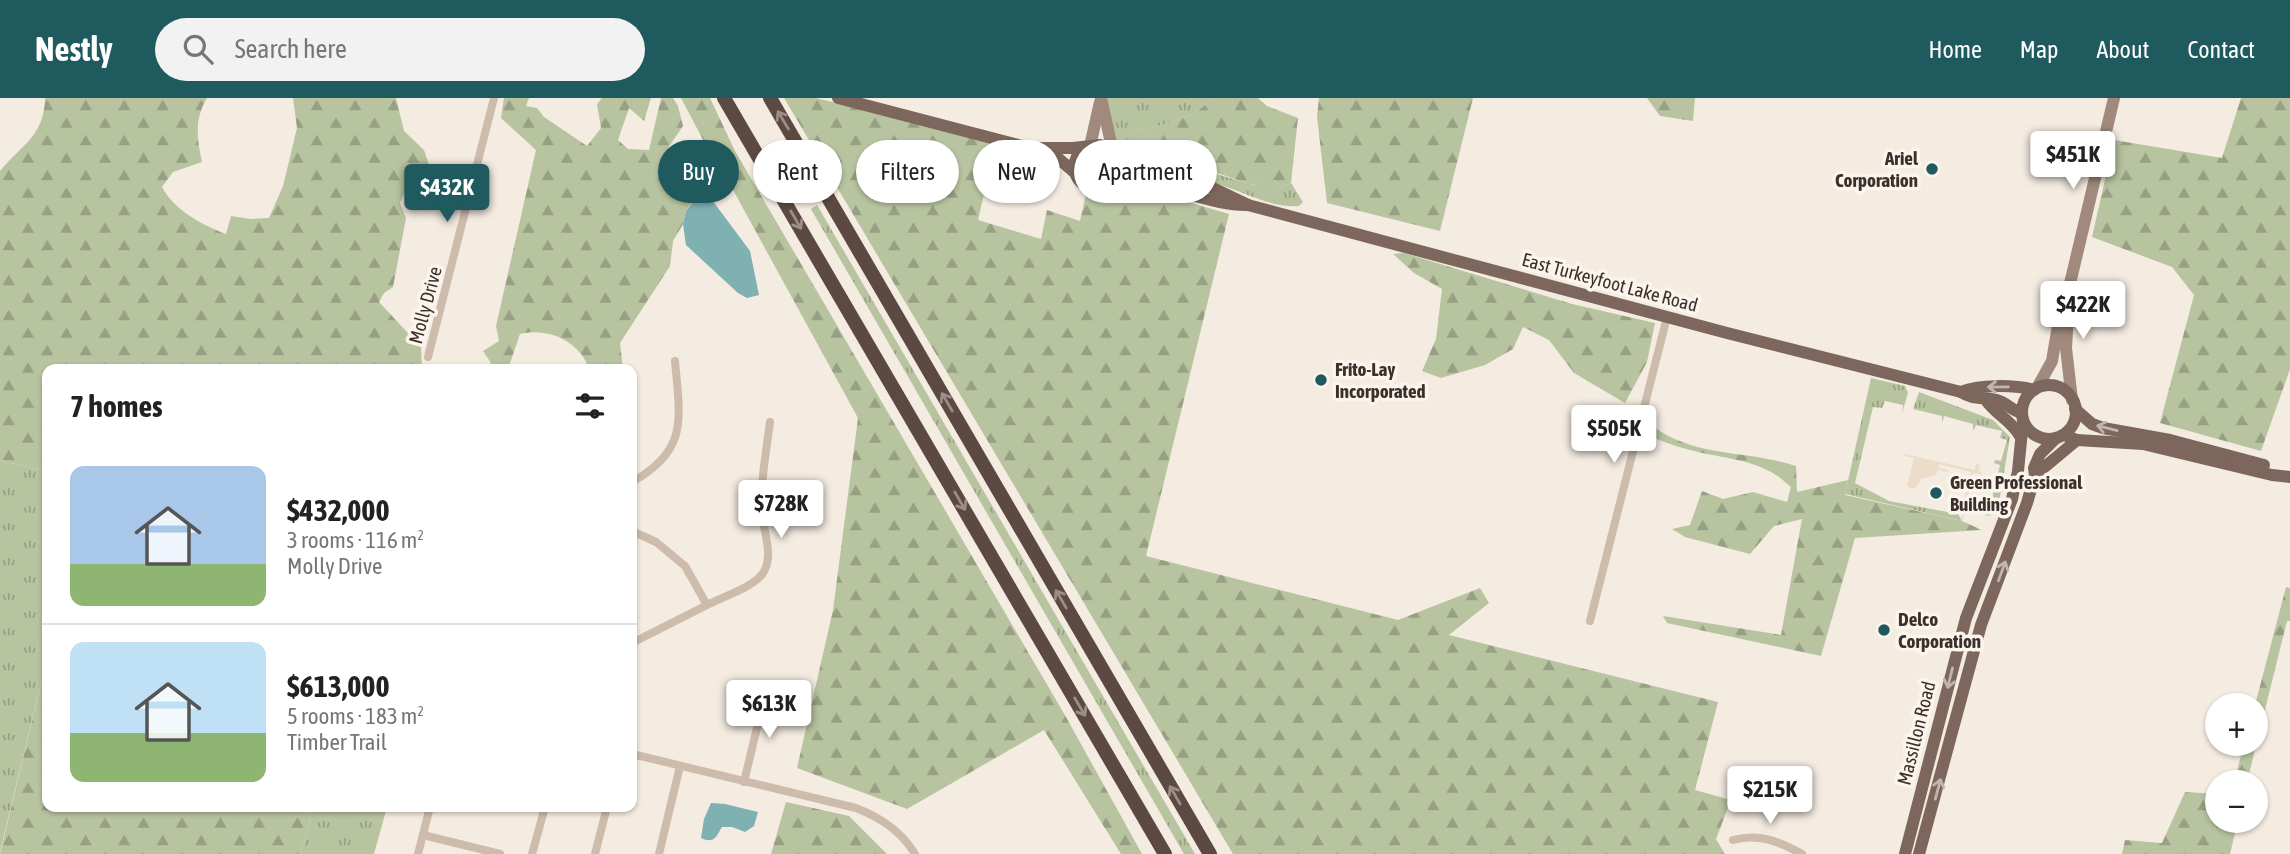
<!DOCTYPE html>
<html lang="en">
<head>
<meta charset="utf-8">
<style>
	body { margin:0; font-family:"Asap Condensed",sans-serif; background:#f2f2f2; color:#222; height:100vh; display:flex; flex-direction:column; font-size:26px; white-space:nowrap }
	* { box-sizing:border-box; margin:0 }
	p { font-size:23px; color:#767676 }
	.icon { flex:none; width:38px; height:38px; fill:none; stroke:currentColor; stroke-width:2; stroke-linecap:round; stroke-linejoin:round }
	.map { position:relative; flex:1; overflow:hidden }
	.panel { position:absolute; left:42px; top:266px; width:595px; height:448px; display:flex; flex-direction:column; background:#fff; border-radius:14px; box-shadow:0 2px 5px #0004 }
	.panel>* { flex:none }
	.hud { position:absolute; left:658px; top:42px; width:665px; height:63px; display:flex; gap:14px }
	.buttons { position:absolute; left:2205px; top:595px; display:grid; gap:14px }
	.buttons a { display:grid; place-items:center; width:63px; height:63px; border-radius:50%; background:#fff; box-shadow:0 2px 5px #0004; font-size:35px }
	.price { position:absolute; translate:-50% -60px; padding:0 16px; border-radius:7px; background:#fff; color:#222; font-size:23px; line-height:46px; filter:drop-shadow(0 2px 4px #0008) }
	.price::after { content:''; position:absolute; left:50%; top:42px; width:21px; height:16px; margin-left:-10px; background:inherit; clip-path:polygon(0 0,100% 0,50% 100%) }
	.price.current { background:#1f5a5e; color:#fff }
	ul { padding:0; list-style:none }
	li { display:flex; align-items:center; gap:21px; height:175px; padding:0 28px }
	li+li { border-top:2px solid #e0e0e0 }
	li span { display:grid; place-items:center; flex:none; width:196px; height:140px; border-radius:14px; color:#555 }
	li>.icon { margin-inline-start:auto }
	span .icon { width:84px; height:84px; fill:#fffc; stroke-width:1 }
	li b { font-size:30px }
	h2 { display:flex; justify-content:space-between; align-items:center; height:84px; padding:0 28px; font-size:30px }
	.pill { padding:0 24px; border-radius:32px; background:#fff; box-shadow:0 2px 5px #0004; font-size:24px; line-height:63px }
	.pill.current { background:#1f5a5e; color:#fff }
	header { display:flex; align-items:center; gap:42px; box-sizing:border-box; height:98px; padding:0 35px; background:#1f5a5e; color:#fff }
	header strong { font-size:33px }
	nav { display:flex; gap:38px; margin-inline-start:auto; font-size:24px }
	.search { width:490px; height:63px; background:#f2f2f2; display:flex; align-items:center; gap:18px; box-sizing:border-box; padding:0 24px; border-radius:38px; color:#767676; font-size:26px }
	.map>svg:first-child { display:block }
</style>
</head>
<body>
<header>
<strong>Nestly</strong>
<div class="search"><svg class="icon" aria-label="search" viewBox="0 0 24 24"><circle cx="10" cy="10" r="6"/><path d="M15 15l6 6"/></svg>Search here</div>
<nav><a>Home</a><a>Map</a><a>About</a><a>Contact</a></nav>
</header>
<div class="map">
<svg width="2290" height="756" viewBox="0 0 2290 756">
	<defs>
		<pattern id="grass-tufts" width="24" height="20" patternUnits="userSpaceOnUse" patternTransform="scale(1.75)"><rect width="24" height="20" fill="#b8c4a0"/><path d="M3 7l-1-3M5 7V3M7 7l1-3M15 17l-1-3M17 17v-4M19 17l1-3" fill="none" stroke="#97a083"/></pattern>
		<pattern id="forest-firs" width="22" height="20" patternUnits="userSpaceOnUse" patternTransform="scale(1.75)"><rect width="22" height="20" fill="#b8c4a0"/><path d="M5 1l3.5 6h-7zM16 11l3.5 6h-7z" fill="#97a083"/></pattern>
	</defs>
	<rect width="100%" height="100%" fill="#f4ebe1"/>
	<g fill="url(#grass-tufts)">
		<path d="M1107 0H1214C1189 23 1160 29 1127 34L1138 46C1180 43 1171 57 1202 71 1219 78 1238 81 1255 88L1263 82H1274L1281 90 1291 85 1303 104 1299 108C1269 110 1246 94 1217 86 1192 79 1138 78 1121 57 1109 42 1110 18 1107 0Z"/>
		<circle cx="1095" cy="67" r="13"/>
		<path d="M817 107 1195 756H1184L811 111Z"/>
		<path d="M1871 280 1905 288 1908 295 1902 315 1903 307 1885 303 1882 310 1873 309 1855 385 1889 403 1958 416 1962 423 1845 396Z"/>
		<path d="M1919 294 1993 322 2010 339 1998 410 1994 416 1987 418 1982 414H1989L1994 393 1988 391V388L1995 389 2000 367 1994 365 1995 362 2001 363 2007 342 2000 340 2002 333 1976 327 1973 333V326L1944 318 1942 325V318L1913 311Z"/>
		<path d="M0 362 47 374V560L0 754Z"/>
		<path d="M313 709H387L374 756H301Z"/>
	</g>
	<g fill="url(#forest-firs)">
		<path d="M45 0H207C194 21 197 41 202 64L173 74 162 89C174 112 202 127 226 136L231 118 251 121 269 120 283 88 297 30 293 0H396L404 33 424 52 432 76 424 89 406 92 400 105 406 120 393 189 384 195 379 204 421 249 422 271H47V374L0 362V73C22 46 44 39 45 0Z"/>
		<path d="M504 0H529L526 8 537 10 544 19 587 48 601 30 597 6 602 0H651L644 23 629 10 618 42 628 51 649 52 661 0H673L678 8 683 28 666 53 711 57 681 0H710L735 53 1066 619 1142 756H1121L1044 632 907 711 797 670 833 512 858 320 721 70 711 75 686 113 683 126 673 143 670 168 620 245 623 271H589C580 243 548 229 520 236L508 271H488L491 265 483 253 499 243 496 228 536 52 501 20Z"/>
		<path d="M784 0H816L996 44 978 122 1041 141 1047 112 1080 123 1086 96 1108 99 1127 94 1157 95 1229 116 1146 458 1398 522 1480 490 1489 505 1449 537 1718 604 1695 692 1731 702 1716 741 1725 756H1233Z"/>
		<path d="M1214 0H1258L1267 8 1298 20 1291 85 1281 90 1274 82H1263L1256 88 1196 68 1168 47 1138 46 1127 42 1126 34C1160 29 1189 23 1214 0Z"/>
		<path d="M1319 0H1473L1440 133 1327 105 1317 19Z"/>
		<path d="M1647 0H1695L1693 23 1660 18Z"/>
		<path d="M2241 0H2290V271L2261 353 2160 325 2194 197 2172 169 2092 139 2114 42 2222 60Z"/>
		<path d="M1404 155 1572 206 1655 225 1647 264 1625 305 1574 275 1549 242 1523 229 1513 251 1485 267 1441 280 1422 273 1436 241 1442 191 1414 175 1393 156Z"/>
		<path d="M1653 328C1694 360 1749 352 1796 368L1797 394 1848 382 1845 397 1962 423 1982 432 1855 440 1821 558 1667 525 1663 518 1781 537 1802 421 1774 428 1750 456 1685 439 1672 431 1690 427 1702 393 1723 401 1753 394 1787 404 1791 389C1761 360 1728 362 1690 352 1674 348 1659 342 1644 336Z"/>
		<path d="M2286 489 2290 490V523H2287L2247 684H2234L2244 646H2256L2255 607Z"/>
		<path d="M47 560V709H313L301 756H0Z"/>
		<path d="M2185 694 2217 696V723H2238L2230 756H2122L2125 742 2162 745Z"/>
		<path d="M786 704 849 718 887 756H771Z"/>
	</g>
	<path fill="#ecdcc8" d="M1905 356 1975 372 1976 366H1980L1978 373 1981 374V376L1973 375 1963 422 1961 421 1966 404 1964 403 1971 374 1939 366 1938 370 1948 372V374L1938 372 1936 377 1921 381 1915 391 1909 389H1907L1914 360 1904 358Z"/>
	<g fill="#7fb0b2">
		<path d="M696 100 712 102 750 153 759 197 747 200 738 195 686 147 683 126 686 113Z"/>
		<path d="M711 705 725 706 758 714 754 728 745 734 732 729H722C716 739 714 746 701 740L704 721Z"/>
	</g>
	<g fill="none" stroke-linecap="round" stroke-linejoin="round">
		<g stroke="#cdbbac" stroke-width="8">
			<path d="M428 259 494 0"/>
			<path d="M632 384C689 352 680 321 675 263"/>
			<path d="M632 433 656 444 685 468 707 507 632 545"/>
			<path d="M707 507C722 499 754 489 763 475 774 459 764 434 762 417 760 386 766 355 770 324"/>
			<path d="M1590 523 1667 219"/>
			<path d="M632 580V612"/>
			<path d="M632 656 856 710C881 720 901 733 915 756"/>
			<path d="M744 684 766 592"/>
			<path d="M423 737 500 756"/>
			<path d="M1733 742C1759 735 1778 743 1802 756"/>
			<path d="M418 756 430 709"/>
			<path d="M532 756 545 709"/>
			<path d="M595 756 607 709"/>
			<path d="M659 756 680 668"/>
		</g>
		<g stroke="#a18a7d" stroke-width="12">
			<path d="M1101 0 1113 54"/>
			<path d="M1090 48 1100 4"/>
			<path d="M2068 218 2066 250 2072 302"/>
			<path d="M2037 290 2052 263 2063 198 2068 194 2114 0"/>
		</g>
		<g stroke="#7d675c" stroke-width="12">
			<path d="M838 0 1030 50 1059 61 1074 74"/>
			<path d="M1085 49C1070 61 1071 81 1089 90 1107 93 1126 86 1145 87 1180 89 1213 108 1248 107L1727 235 1961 294C1972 302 1984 299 1996 302 2006 304 2012 313 2022 315"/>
			<path d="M1039 50H1073L1100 47 1107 49 1126 68 1137 75 1153 77H1168L1200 84 1248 107"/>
			<path d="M1103 90C1116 84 1120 74 1117 60"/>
			<circle cx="2049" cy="314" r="27"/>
			<path d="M1961 294C1978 286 2017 287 2034 292"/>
			<path d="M1986 302C1995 316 2011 322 2020 338"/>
			<path d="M2075 311 2092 326 2103 330 2170 342 2264 367"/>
			<path d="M2064 337 2077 342 2143 346 2272 377 2290 379"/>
			<path d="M2035 377 2077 342"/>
			<path d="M1905 756 1966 520 2012 401 2018 373 2023 323"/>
			<path d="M1919 756 1981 527 2027 405 2035 377 2034 370 2040 356 2056 340"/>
		</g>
		<g stroke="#5c4a42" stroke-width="14">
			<path d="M724 0 1165 756"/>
			<path d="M770 0 1210 756"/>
		</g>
	</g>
	<defs><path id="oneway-shaft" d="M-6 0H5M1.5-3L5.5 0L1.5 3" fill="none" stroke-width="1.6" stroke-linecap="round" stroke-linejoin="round" transform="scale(1.75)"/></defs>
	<g stroke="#9c8e87">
		<use href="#oneway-shaft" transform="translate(783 22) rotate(-121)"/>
		<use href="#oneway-shaft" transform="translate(796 122) rotate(60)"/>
		<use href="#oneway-shaft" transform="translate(947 304) rotate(-120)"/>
		<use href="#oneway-shaft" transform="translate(960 403) rotate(60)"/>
		<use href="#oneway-shaft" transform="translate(1061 501) rotate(-120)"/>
		<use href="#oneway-shaft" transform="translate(1080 609) rotate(60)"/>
		<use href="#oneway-shaft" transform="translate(1175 697) rotate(-120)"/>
	</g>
	<g stroke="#c2b5ac">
		<use href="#oneway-shaft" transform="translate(1998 289) rotate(179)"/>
		<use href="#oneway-shaft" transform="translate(2107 330) rotate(-166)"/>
		<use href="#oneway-shaft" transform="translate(2002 473) rotate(-70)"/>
		<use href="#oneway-shaft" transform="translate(1950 580) rotate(104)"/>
		<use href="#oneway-shaft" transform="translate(1938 691) rotate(-75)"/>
	</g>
	<g fill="#1f5a5e" stroke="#fbf5ee" stroke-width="2.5">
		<circle cx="1932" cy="71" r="7"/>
		<circle cx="1321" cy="282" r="7"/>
		<circle cx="1936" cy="395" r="7"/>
		<circle cx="1884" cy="532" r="7"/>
	</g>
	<g text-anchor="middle" stroke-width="7" stroke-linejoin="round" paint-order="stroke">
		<g font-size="19" font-weight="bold" fill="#3b302b" stroke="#fbf5ee" text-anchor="start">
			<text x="1918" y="67" text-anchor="end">Ariel<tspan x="1918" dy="22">Corporation</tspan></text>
			<text x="1335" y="278">Frito-Lay<tspan x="1335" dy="22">Incorporated</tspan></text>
			<text x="1950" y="391">Green Professional<tspan x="1950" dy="22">Building</tspan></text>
			<text x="1898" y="528">Delco<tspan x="1898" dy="22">Corporation</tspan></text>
		</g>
		<g font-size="19" fill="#3b302b" stroke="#fbf5ee">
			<text transform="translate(1610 184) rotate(15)" y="7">East Turkeyfoot Lake Road</text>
			<text transform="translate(425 207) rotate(-75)" y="7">Molly Drive</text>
			<text transform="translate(1916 635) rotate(-76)" y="7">Massillon Road</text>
		</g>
	</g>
</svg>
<div class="buttons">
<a>+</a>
<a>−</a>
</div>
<b class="price" style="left:2073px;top:93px">$451K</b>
<b class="price current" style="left:447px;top:126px">$432K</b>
<b class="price" style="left:2083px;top:243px">$422K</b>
<b class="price" style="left:1614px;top:367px">$505K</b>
<b class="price" style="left:781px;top:442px">$728K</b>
<b class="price" style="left:769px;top:642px">$613K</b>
<b class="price" style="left:1770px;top:728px">$215K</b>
<div class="hud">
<a class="pill current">Buy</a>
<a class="pill">Rent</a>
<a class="pill">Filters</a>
<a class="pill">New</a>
<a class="pill">Apartment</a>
</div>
<section class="panel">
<h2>7 homes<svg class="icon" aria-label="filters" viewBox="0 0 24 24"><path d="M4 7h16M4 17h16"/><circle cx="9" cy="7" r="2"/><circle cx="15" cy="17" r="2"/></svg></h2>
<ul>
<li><span style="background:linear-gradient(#a9c7e8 70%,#8fb573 0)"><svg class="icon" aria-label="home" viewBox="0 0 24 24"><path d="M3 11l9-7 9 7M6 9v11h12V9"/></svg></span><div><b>$432,000</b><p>3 rooms · 116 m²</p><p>Molly Drive</p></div></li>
<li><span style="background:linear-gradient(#bfe0f5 65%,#8fb573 0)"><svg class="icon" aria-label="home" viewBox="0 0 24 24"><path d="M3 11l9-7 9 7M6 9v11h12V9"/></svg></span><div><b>$613,000</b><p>5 rooms · 183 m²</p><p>Timber Trail</p></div></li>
</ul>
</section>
</div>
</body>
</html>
